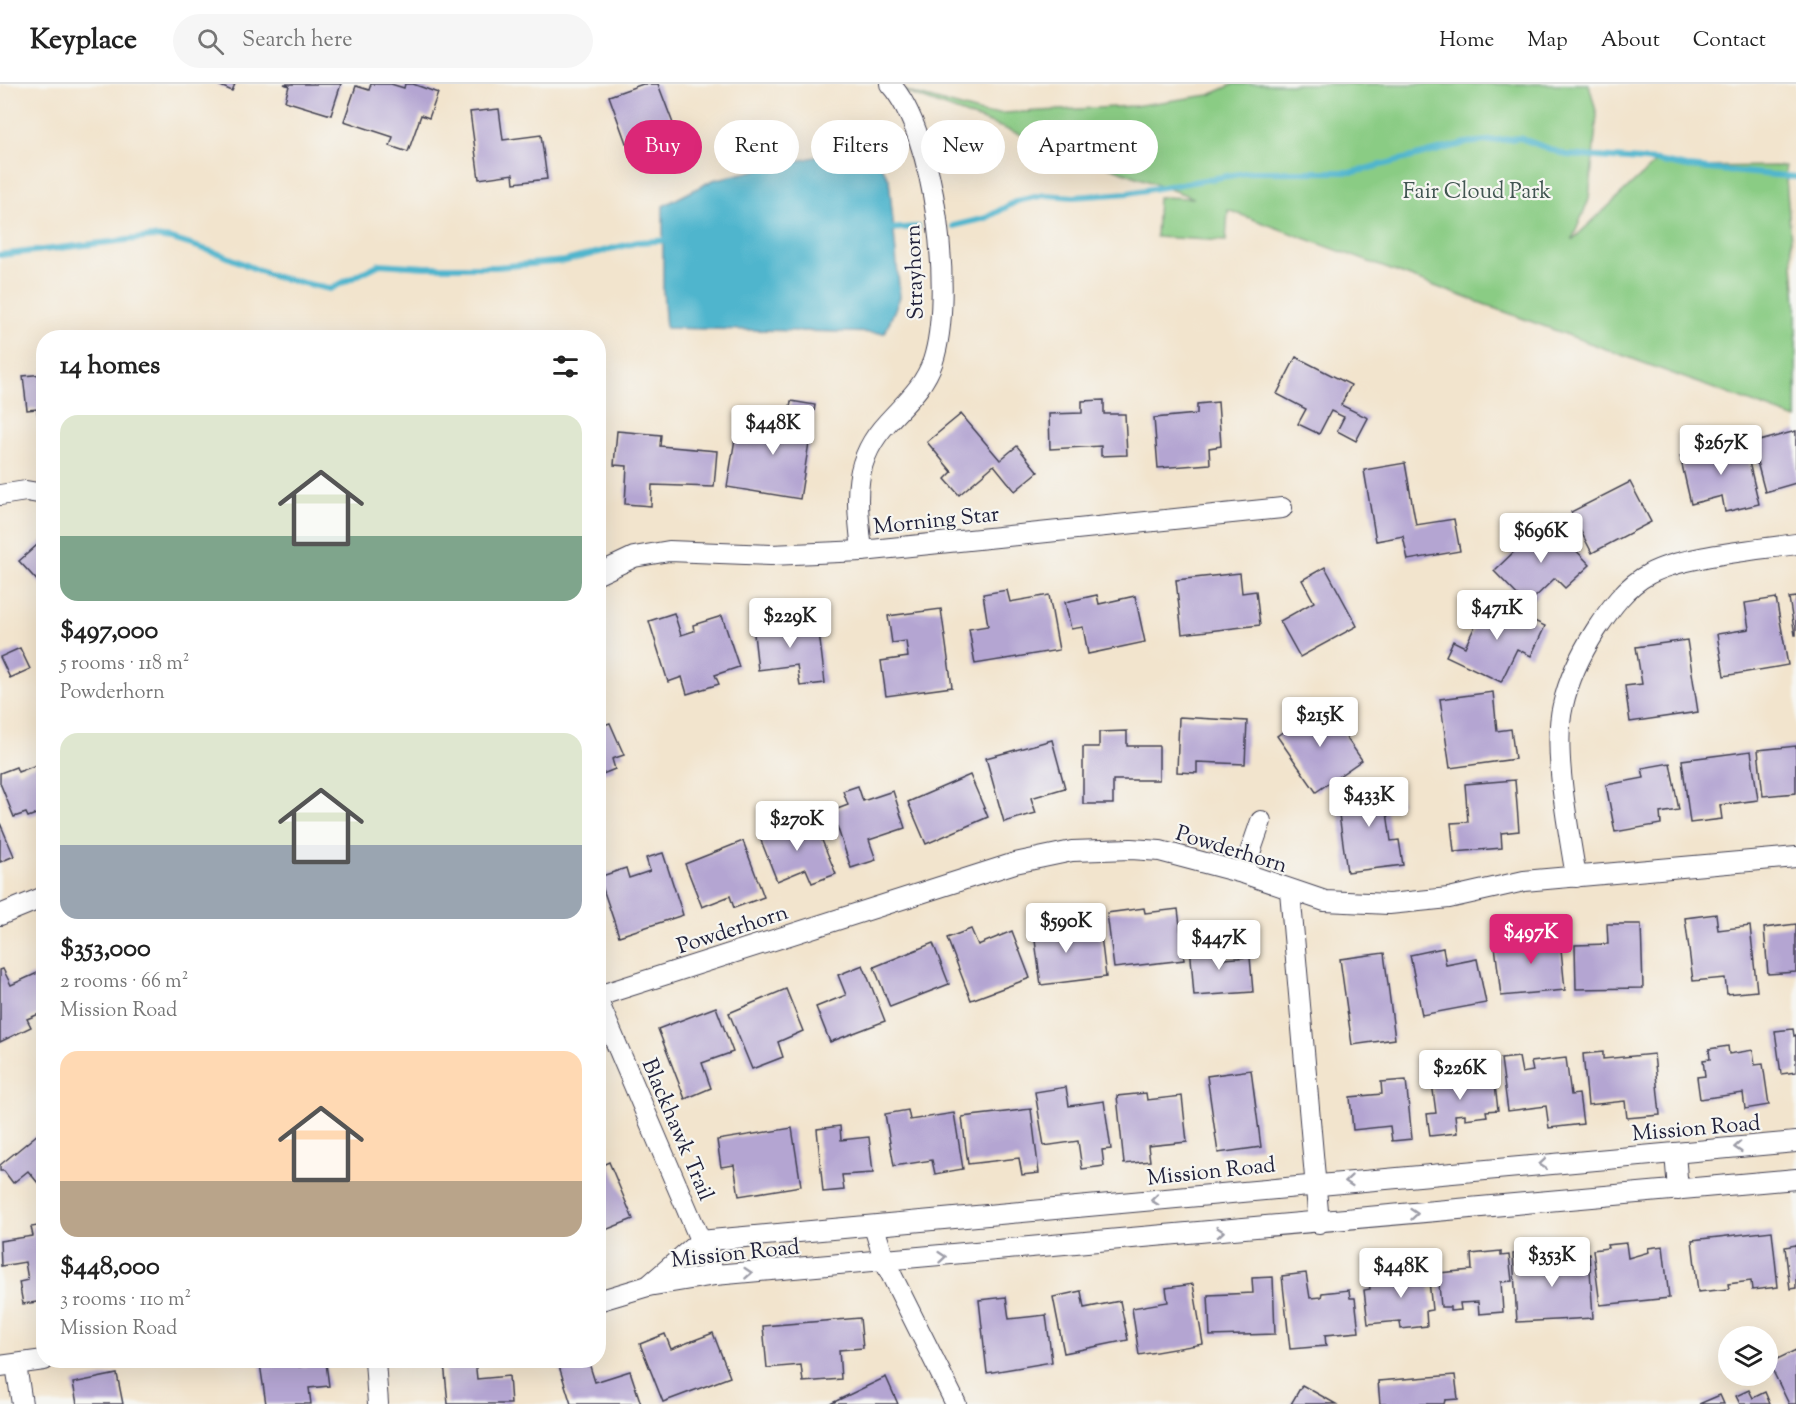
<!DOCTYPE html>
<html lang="en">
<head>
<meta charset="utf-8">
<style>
	body { margin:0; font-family:"Sorts Mill Goudy",serif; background:#f6f6f6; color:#222; height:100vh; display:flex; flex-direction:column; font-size:22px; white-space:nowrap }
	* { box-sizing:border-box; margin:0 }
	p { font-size:20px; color:#767676 }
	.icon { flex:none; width:33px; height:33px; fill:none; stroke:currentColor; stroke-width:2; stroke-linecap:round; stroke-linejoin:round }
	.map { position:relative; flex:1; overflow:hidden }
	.panel { position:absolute; left:36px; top:246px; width:570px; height:1038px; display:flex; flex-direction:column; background:#fff; border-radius:24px; box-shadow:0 6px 24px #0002 }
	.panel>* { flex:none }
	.guide { position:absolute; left:624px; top:36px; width:570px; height:54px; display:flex; gap:12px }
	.tools { position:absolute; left:1718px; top:1242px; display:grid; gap:12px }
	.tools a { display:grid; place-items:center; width:60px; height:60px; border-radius:50%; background:#fff; box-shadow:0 6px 24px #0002; font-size:30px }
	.price { position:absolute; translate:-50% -51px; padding:0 14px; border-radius:6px; background:#fff; color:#222; font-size:20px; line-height:39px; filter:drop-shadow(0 2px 3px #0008) }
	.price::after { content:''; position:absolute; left:50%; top:36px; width:18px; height:14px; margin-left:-9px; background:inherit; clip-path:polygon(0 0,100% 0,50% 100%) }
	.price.active { background:#db2777; color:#fff }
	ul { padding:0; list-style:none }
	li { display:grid; align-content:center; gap:12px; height:318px; padding:0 24px }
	li span { display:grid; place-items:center; height:186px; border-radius:18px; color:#555 }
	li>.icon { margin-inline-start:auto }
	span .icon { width:108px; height:108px; fill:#fffc; stroke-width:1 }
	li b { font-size:26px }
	h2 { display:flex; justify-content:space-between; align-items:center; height:72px; padding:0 24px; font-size:26px }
	.tag { padding:0 21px; border-radius:27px; background:#fff; box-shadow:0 6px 24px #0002; font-size:21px; line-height:54px }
	.tag.active { background:#db2777; color:#fff }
	header { display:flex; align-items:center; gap:36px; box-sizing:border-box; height:84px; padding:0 30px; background:#fff; border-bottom:2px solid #e0e0e0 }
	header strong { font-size:28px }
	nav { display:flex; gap:33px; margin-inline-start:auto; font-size:21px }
	.search { width:420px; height:54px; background:#f6f6f6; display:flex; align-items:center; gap:15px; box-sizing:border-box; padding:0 21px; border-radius:33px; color:#767676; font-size:22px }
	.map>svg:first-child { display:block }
</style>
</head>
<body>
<header>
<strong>Keyplace</strong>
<div class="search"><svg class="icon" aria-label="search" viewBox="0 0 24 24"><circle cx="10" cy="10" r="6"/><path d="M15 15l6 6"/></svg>Search here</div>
<nav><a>Home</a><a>Map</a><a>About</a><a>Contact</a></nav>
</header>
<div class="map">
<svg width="1796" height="1320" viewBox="0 0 1796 1320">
	<rect width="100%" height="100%" fill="#f6f6f2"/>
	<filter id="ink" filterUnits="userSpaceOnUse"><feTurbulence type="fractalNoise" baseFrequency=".0167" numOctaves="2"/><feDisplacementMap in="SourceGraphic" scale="12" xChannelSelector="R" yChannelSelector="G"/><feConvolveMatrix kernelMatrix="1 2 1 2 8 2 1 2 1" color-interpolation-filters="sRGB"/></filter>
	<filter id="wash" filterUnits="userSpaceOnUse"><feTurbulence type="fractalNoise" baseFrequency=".008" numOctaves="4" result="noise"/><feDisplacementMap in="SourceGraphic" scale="24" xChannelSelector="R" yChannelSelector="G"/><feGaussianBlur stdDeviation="1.35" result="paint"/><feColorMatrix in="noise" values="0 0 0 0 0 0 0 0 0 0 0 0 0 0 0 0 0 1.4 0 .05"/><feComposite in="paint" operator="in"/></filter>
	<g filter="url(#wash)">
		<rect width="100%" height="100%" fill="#f2e4cd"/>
		<path fill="#8acc84" stroke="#567760" stroke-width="1.5" d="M1234 0H1589L1597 31 1589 115 1572 156 1657 77 1687 83 1785 82 1796 219V335L1228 126 1226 157 1156 153 1158 113 1194 114 894 4 985 30 1134 22 1209 11Z"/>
		<path fill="#4fb5cd" stroke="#386c84" stroke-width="1.5" d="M868 61 889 95 900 213 885 249 666 244 663 207V122L713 96Z"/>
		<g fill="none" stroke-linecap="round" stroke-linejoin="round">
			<g stroke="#4fb5cd" stroke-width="6">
				<path d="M953 142 986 134 1017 117 1045 111 1074 113 1128 109 1251 88H1354L1466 59 1520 54 1566 71 1657 77 1687 83 1796 93"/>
				<path d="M887 145 918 143"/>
				<path d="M0 171 153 153 172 155 223 171 272 192 330 205 380 180 425 183H496L565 177 638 158 671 156"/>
			</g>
		</g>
		<g id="blocks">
			<g fill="#b4a5d2">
				<path d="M216 0H235L232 7Z"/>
				<path d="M284 0H341L331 31 285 17 289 2Z"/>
				<path d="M371 0H391L404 4 405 0H413L438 9 429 34 421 31 408 68 390 62 393 53 344 37 356 2 369 6Z"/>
				<path d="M643 0H658L674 42 626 59 609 12Z"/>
				<path d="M499 25 503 56 541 51 547 95 514 99 513 90 479 95 470 28Z"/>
				<path d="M1296 273 1351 301 1341 321 1368 334 1356 357 1337 347 1344 333 1331 327 1319 350 1298 340 1306 325 1277 310Z"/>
				<path d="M44 290V340L39 341 37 325 27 326 23 292Z"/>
				<path d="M1104 316V330H1125L1127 371 1101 372V362L1050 365 1049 330 1082 329V317Z"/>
				<path d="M791 317 815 321 800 415 727 403 737 343 785 351Z"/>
				<path d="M1218 318 1221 362 1209 364 1210 380 1158 384 1154 334 1197 330V320Z"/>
				<path d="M961 330 1000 376 1017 362 1038 388 1015 407 994 381 959 411 945 395 952 388 927 358Z"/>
				<path d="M617 347 661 351 660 362 717 367 714 403 652 401 651 422 625 420 627 382 614 381Z"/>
				<path d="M1796 347V399L1765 408 1752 359Z"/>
				<path d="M1744 357 1759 420 1725 428 1722 412 1691 420 1680 372Z"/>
				<path d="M1405 379 1416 441 1454 435 1460 467 1408 476 1403 452 1376 457 1364 386Z"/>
				<path d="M1630 398 1651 438 1592 469 1571 428Z"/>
				<path d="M1547 436 1590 481 1565 504 1555 494 1527 521 1494 487Z"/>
				<path d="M44 455V504L19 477Z"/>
				<path d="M1325 483 1357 542 1300 573 1280 537 1314 518 1302 496Z"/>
				<path d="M1240 489 1242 509 1256 507 1260 541 1182 550 1176 496Z"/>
				<path d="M1007 506 1010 518 1049 511 1059 566 975 580 969 545 988 542 983 510Z"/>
				<path d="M1097 511 1099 520 1135 512 1145 558 1088 570 1083 543 1071 545 1065 518Z"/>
				<path d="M1796 513V551H1795L1789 514Z"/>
				<path d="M1776 514 1788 581 1724 592 1717 550 1749 545 1745 519Z"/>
				<path d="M1488 515 1545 542 1531 572 1517 565 1501 598 1446 572 1453 557 1465 563Z"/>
				<path d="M941 525 952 603 886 612 881 577 908 573 906 557 892 559 888 532Z"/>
				<path d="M674 529 681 551 694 547 693 541 722 532 739 583 715 591 719 600 687 610 682 593 668 598 649 537Z"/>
				<path d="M804 532 806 550 819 548 825 599 800 602 797 581 758 586 753 541Z"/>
				<path d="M1687 556 1698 628 1630 638 1625 602 1642 600 1636 563Z"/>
				<path d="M20 564 30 585 10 594 0 573Z"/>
				<path d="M1493 608 1497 647 1511 645 1515 675 1450 684 1440 615Z"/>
				<path d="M1323 620 1362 676 1316 708 1277 652Z"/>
				<path d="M1179 633 1247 637 1245 680 1197 678V689L1177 688Z"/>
				<path d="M610 639 624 671 612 675 615 685 598 692V643Z"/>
				<path d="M1127 647V662H1159V696H1113V720H1083V663H1099V648Z"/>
				<path d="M1052 656 1065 704 1031 714 1036 729 1004 738 986 674Z"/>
				<path d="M1796 662V709L1763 712 1758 666Z"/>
				<path d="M1751 667 1758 716 1720 721 1722 735 1690 739 1682 676Z"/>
				<path d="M44 678V727L28 733 26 729 14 733 0 699V689L16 683 18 688Z"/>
				<path d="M1670 679 1679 726 1660 729 1661 740 1615 748 1606 701 1644 694 1642 684Z"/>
				<path d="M970 691 988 733 926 760 908 718Z"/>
				<path d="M1515 696 1519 747 1501 749 1502 764 1454 768 1451 739 1468 738 1465 700Z"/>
				<path d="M1398 700 1401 719 1386 721 1391 757 1399 756 1403 781 1347 788 1336 709Z"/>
				<path d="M858 702 863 717 893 707 905 744 869 756 876 776 851 784 832 727 848 721 843 707Z"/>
				<path d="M814 737 836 790 812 799 806 785 777 797 758 749 785 738 788 747Z"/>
				<path d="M0 739 14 772 0 778Z"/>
				<path d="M743 757 764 813 734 824 730 812 702 823 685 780Z"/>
				<path d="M663 769 683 831 619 852 599 793 626 784 629 794 650 787 646 774Z"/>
				<path d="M1144 824 1145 829 1178 825 1184 876 1114 884 1107 829Z"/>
				<path d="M1716 830 1718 846 1750 842 1757 907 1727 910 1725 894 1693 897 1685 834Z"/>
				<path d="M1060 831 1063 856 1101 852 1106 893 1041 901 1032 834Z"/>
				<path d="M1607 840H1641L1643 904 1576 905 1575 861 1608 860Z"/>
				<path d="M1796 840V888L1768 890 1764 844Z"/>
				<path d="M971 845 978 861 1012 847 1030 894 971 916 947 854Z"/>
				<path d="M1559 845 1565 906 1501 912 1495 862 1529 858 1528 849Z"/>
				<path d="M1223 858 1224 875 1250 873 1253 908 1194 912 1190 860Z"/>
				<path d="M933 859 949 900 890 923 874 883Z"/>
				<path d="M1443 864 1446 881 1477 875 1486 919 1422 931 1410 871Z"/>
				<path d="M1384 869 1395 955 1352 961 1340 875Z"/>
				<path d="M863 881 885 937 830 958 816 923 846 911 838 891Z"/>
				<path d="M3 885 11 901 44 886V928L27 935 31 943 0 958V886Z"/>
				<path d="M786 905 803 947 778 958 783 973 752 985 729 929Z"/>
				<path d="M716 923 733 968 702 979 711 1004 685 1015 658 945Z"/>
				<path d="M1793 945 1794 952 1796 951V988L1781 990 1775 947Z"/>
				<path d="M1728 962 1729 970 1753 966 1755 981 1763 980 1769 1021 1745 1025 1743 1009 1700 1015 1697 993 1705 992 1703 976 1710 975 1709 965Z"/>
				<path d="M1603 968V975L1654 970 1660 1031 1627 1034 1625 1017 1588 1021 1583 970Z"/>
				<path d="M1519 973 1522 989 1533 987 1531 978 1566 974 1571 1011 1579 1010 1583 1040 1549 1044 1546 1022 1508 1027 1501 975Z"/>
				<path d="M1251 986 1261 1063 1218 1069 1207 992Z"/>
				<path d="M1455 988 1456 999 1494 992 1498 1026 1486 1027 1487 1032 1465 1035V1030L1455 1031 1457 1049 1430 1052 1427 1030 1436 1029 1431 991Z"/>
				<path d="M1406 996 1412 1055 1392 1057 1390 1042 1353 1046 1350 1013 1382 1010 1381 998Z"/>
				<path d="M1066 1003 1069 1022 1104 1017 1111 1065 1102 1066 1104 1082 1082 1085 1078 1057 1044 1062 1035 1008Z"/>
				<path d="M1146 1009 1147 1016 1182 1012 1187 1058 1148 1062 1150 1077 1124 1080 1117 1012Z"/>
				<path d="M1031 1025 1039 1089 1022 1091 1019 1074 968 1080 962 1033Z"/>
				<path d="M908 1026 910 1036 954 1029 963 1085 935 1090 932 1076 894 1082 885 1030Z"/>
				<path d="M840 1042 841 1056 869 1053 873 1089 842 1091 844 1106 823 1108 817 1045Z"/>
				<path d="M792 1044 801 1102 739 1112 734 1081 721 1083 717 1056Z"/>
				<path d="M44 1045V1095L38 1099 28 1087 13 1099 4 1087H0V1081Z"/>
				<path d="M609 1078 633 1135 598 1149V1083Z"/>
				<path d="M44 1141V1217L23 1220 19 1198 28 1196 25 1178 1 1182 0 1157 33 1152 31 1143Z"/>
				<path d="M1772 1147 1778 1203 1752 1206 1751 1197 1728 1200 1729 1205 1698 1208 1692 1156Z"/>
				<path d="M1626 1159 1628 1174 1649 1168 1648 1164 1663 1162 1669 1214 1600 1221 1593 1166 1608 1164 1607 1161Z"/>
				<path d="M1796 1161V1204L1790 1205 1785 1163Z"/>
				<path d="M1501 1167V1172L1509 1171 1512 1197 1501 1198 1503 1228 1479 1230 1478 1218 1460 1219 1461 1226 1450 1227V1223H1441L1438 1189 1472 1186 1471 1170Z"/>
				<path d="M1555 1167 1556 1183 1572 1182 1571 1170 1589 1169 1593 1234 1517 1238 1513 1170Z"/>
				<path d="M1427 1177 1432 1226 1426 1227 1427 1242 1401 1245 1400 1237 1368 1240 1364 1206 1370 1205 1369 1199 1410 1196 1408 1179Z"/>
				<path d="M1306 1189 1310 1214 1321 1213 1322 1209 1349 1206 1350 1214H1355L1359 1248 1325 1251 1326 1262 1290 1265 1282 1192Z"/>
				<path d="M1273 1193 1275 1250 1210 1252 1208 1211 1253 1209 1252 1194Z"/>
				<path d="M1193 1200 1203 1260 1139 1271 1132 1224 1168 1218 1166 1204Z"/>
				<path d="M1081 1207 1084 1224 1120 1217 1128 1256 1064 1269 1053 1213Z"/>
				<path d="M1006 1213 1009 1235 1046 1231 1052 1278 987 1289 979 1216Z"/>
				<path d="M860 1234 863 1264 839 1266 841 1295 803 1298 801 1281 767 1284 763 1242Z"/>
				<path d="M713 1249 730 1293 663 1318 640 1260 665 1250 671 1265Z"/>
				<path d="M1796 1266V1320H1789L1769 1279Z"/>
				<path d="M286 1276H298L299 1283 326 1279 329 1302 309 1304 311 1320H266L260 1280Z"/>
				<path d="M475 1276 477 1295 509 1292 511 1320H448L444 1278Z"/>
				<path d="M557 1276H588L595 1298 630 1287 641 1320H571Z"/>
				<path d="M117 1290 123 1320H77L73 1299Z"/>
				<path d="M1455 1291 1458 1315 1445 1316 1444 1320H1380L1378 1297Z"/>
				<path d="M886 1293 898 1320H830Z"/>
				<path d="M1302 1301 1336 1320H1291Z"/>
				<path d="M1749 1306 1753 1314 1765 1308 1770 1320H1740L1736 1312Z"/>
				<path d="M1720 1311 1724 1320H1699Z"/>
			</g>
		</g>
	</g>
	<g filter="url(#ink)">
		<use href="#blocks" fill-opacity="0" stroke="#413f51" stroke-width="1.5"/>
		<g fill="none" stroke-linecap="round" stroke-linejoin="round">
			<defs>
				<g id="minor">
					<path d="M0 411 26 407 44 410"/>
					<path d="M862 467C857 418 850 378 888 338 906 318 924 303 933 277 954 213 936 50 890 0"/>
					<path d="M598 490 634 473 669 467 771 471 862 467 1282 424"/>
					<path d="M1243 789 1261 737"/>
					<path d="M1576 793C1569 747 1552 665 1563 621 1569 594 1582 568 1596 546 1610 525 1626 502 1649 490 1681 472 1757 466 1796 460"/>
					<path d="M1290 807 1319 1139"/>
					<path d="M0 831 44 813"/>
					<path d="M598 912 1015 779 1072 767 1131 765 1160 767 1243 789 1325 817 1389 820 1449 814 1524 797 1796 773"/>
					<path d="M598 917 715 1191"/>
					<path d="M1675 1069 1678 1106"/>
					<path d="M874 1143 885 1178 956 1320"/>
					<path d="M648 1202 700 1157 1796 1058"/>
					<path d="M598 1217 648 1202 715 1191 1796 1095"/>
					<path d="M375 1276 378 1320"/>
					<path d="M16 1281 22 1320"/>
					<path d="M0 1282 44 1276"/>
				</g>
			</defs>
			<use href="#minor" stroke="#413f51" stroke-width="22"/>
			<use href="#minor" stroke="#fff" stroke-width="20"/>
		</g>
		<defs><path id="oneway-chevron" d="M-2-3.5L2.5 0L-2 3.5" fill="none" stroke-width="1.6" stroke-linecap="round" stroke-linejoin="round" transform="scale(1.5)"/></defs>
		<g stroke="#9c9ca7">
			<use href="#oneway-chevron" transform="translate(1738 1063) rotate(175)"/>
			<use href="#oneway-chevron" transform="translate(1543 1080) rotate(175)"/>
			<use href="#oneway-chevron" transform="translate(1349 1097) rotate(175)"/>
			<use href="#oneway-chevron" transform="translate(1155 1116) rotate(174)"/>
			<use href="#oneway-chevron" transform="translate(1414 1130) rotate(-5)"/>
			<use href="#oneway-chevron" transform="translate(1220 1148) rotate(-5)"/>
			<use href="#oneway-chevron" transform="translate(942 1173) rotate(-5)"/>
			<use href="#oneway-chevron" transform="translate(748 1189) rotate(-4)"/>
		</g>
	</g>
	<g text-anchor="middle" stroke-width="4.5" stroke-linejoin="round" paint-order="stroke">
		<g font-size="22" fill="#415551" stroke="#f6f6f2">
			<text x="1477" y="114">Fair Cloud Park</text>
		</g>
		<g font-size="22" fill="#22223b" stroke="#f6f6f2">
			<text transform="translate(913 188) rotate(-92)" y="8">Strayhorn</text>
			<text transform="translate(936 435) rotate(-6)" y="8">Morning Star</text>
			<text transform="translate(1232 764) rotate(17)" y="8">Powderhorn</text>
			<text transform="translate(732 844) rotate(-18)" y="8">Powderhorn</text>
			<text transform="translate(1696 1043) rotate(-5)" y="8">Mission Road</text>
			<text transform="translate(679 1045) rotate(67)" y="8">Blackhawk Trail</text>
			<text transform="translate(1211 1086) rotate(-6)" y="8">Mission Road</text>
			<text transform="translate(735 1168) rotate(-6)" y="8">Mission Road</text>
		</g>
	</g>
</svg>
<div class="tools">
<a><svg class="icon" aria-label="layers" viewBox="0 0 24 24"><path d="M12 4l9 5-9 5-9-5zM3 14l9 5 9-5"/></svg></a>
</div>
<b class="price" style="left:773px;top:372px">$448K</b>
<b class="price" style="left:1721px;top:392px">$267K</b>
<b class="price" style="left:1541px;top:480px">$696K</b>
<b class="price" style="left:1497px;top:557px">$471K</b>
<b class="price" style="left:790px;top:565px">$229K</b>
<b class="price" style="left:1320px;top:664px">$215K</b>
<b class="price" style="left:1369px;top:744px">$433K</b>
<b class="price" style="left:797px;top:768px">$270K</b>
<b class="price" style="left:1066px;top:870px">$590K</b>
<b class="price active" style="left:1531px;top:881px">$497K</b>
<b class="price" style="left:1219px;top:887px">$447K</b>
<b class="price" style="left:1460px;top:1017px">$226K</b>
<b class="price" style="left:1552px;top:1204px">$353K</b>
<b class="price" style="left:1401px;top:1215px">$448K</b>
<div class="guide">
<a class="tag active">Buy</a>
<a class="tag">Rent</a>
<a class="tag">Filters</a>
<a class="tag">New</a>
<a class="tag">Apartment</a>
</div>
<section class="panel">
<h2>14 homes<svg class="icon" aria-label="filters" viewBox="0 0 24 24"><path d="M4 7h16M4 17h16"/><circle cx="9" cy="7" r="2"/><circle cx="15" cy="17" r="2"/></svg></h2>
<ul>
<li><span style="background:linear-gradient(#dfe7d0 65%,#7fa58c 0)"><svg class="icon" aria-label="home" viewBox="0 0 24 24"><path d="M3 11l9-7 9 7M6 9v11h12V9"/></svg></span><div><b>$497,000</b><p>5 rooms · 118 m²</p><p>Powderhorn</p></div></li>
<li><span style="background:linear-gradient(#dfe7d0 60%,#9aa5b1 0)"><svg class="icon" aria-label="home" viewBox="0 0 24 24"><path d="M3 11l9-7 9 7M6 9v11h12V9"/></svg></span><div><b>$353,000</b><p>2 rooms · 66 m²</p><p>Mission Road</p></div></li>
<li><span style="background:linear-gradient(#ffd9b3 70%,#b9a48a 0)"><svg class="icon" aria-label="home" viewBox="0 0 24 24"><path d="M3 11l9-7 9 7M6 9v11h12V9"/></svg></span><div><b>$448,000</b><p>3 rooms · 110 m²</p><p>Mission Road</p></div></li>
</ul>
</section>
</div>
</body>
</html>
